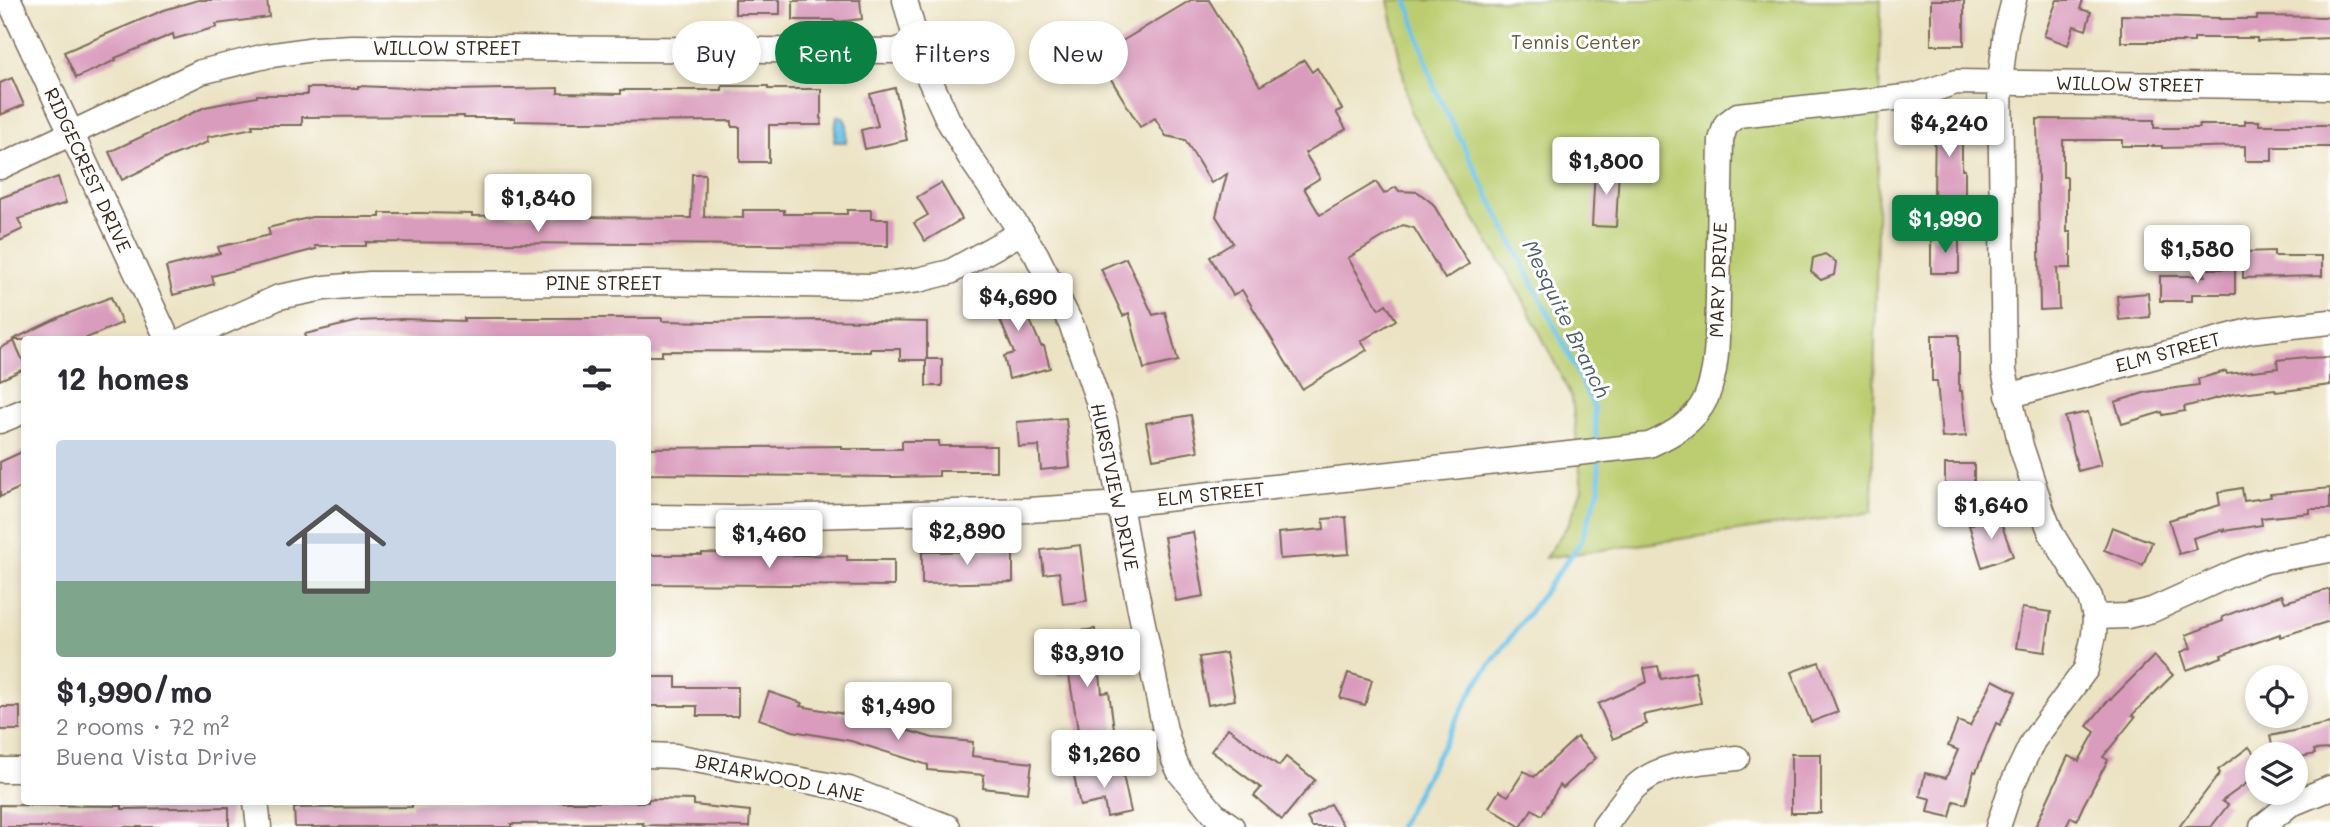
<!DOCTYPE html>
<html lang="en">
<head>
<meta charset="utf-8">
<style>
	body { margin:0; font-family:Mali,sans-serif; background:#f2f2f3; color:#2b2b33; height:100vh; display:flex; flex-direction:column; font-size:26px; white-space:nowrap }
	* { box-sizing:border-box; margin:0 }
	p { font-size:23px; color:#7c7c81 }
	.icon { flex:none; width:38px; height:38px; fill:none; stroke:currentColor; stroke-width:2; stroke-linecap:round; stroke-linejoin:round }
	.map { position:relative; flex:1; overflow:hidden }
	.drawer { position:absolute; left:21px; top:336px; width:630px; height:469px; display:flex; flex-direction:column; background:#fff; border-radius:7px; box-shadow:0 4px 10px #0003 }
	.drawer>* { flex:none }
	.hud { position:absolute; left:672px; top:21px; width:665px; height:63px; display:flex; gap:14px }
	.fabs { position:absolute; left:2245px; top:665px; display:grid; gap:14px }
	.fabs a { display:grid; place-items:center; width:63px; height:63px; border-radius:50%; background:#fff; box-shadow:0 4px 10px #0003; font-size:35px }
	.price { position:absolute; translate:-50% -60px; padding:0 16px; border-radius:7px; background:#fff; color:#222; font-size:23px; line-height:46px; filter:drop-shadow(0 2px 4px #0008) }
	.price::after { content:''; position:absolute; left:50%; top:42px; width:21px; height:16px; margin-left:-10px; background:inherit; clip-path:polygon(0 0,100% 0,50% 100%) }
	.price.on { background:#0b8043; color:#fff }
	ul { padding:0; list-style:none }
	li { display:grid; align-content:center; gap:14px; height:371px; padding:0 35px }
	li+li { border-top:2px solid #e1e1e2 }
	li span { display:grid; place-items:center; height:217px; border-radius:7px; color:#555 }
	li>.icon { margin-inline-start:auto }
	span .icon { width:126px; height:126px; fill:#fffc; stroke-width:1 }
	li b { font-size:30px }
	h2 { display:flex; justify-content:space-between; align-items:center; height:84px; padding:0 35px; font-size:30px }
	.tag { padding:0 24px; border-radius:32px; background:#fff; box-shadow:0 4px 10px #0003; font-size:24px; line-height:63px }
	.tag.on { background:#0b8043; color:#fff }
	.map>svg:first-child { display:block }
</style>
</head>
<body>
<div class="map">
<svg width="2330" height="827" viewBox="0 0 2330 827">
	<rect width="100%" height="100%" fill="#fff"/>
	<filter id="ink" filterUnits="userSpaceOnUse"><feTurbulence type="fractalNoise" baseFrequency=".0143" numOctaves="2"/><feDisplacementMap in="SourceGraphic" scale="14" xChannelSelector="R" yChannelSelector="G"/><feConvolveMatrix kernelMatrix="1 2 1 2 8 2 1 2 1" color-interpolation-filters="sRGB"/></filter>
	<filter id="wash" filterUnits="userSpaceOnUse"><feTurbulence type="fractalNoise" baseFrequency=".00686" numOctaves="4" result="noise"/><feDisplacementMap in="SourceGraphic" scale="28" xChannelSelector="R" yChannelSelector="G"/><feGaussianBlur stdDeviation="1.57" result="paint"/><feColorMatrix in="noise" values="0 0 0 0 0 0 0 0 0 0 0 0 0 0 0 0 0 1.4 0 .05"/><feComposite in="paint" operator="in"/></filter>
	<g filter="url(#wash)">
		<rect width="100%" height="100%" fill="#ece3c4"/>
		<path fill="#bbcd70" stroke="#7b7c47" stroke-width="2" d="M1388 0H1881L1872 512 1545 558 1568 525 1582 489 1572 398 1524 301 1411 113Z"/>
		<path fill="#6ac3e8" stroke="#527683" stroke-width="2" d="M837 116 843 117 847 125 846 142H834Z"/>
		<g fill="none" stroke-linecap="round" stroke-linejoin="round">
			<g stroke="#6ac3e8" stroke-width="5">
				<path d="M1407 0 1435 89 1568 353 1594 408 1597 445"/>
				<path d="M1399 827 1476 684 1581 542 1600 486 1598 458"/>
			</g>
		</g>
		<g id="blocks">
			<g fill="#da9cbd">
				<path d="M198 0H267L269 17 216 24 217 27 174 39 173 34 115 58 116 60 76 78 64 52 164 10Z"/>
				<rect x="735" y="0" width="45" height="14"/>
				<path d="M833 0H860L862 19 835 22V20H793V1Z"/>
				<path d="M1191 0H1209L1260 86 1304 60 1312 72 1317 68 1342 109 1336 112 1346 129 1305 153 1320 178 1304 188 1320 215 1376 182 1384 194 1396 187 1399 191 1418 192 1433 204 1469 264 1445 279 1414 228 1403 225 1348 258 1379 309 1386 304 1396 320 1361 341 1367 350 1302 389 1242 290 1233 295 1210 257 1233 243 1216 216 1227 174 1211 183 1185 140 1166 136 1155 118 1140 127 1097 56Z"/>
				<rect x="1931" y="0" width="33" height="45"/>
				<path d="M2057 0H2083L2080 9 2091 12 2086 30 2074 26 2068 45 2044 36Z"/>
				<path d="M2121 15 2219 18V19H2257V16L2330 17V38L2257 41V38H2194V42H2121Z"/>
				<path d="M12 78 24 105 0 115V83Z"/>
				<path d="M358 86 455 90 558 88V93L621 94V90H722V86H768V89H821V125H769V162H740V127H732V121L568 122 515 121V118H464V116L302 117V125H252L253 128 207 137 208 142 169 157 122 180 109 152 205 107 257 97V95H307V88H358Z"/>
				<path d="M895 88 907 140 865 149 861 130 878 126 870 94Z"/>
				<path d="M1935 118H1962V170H1965V198H1934Z"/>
				<path d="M2037 119 2154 120V128H2199V125H2245V121H2259V125H2330V147H2272V161H2245V146L2162 148V146H2122V140H2063V177H2067V232H2071V268H2057L2059 309 2040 310Z"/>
				<path d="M1595 167 1619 168 1616 227 1592 226Z"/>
				<path d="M692 174H705L704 217 743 218V210H784V214H847V210H871V219H888V246L366 242V246H315L316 249 212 276 214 284 173 295 166 267 220 253 218 247 270 235 268 228 312 217H380V213H420L472 214V216L575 214V217L691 218Z"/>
				<path d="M58 177 66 203 18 219 23 229 0 240V198Z"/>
				<path d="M941 183 962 219 925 241 914 223 928 215 917 197Z"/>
				<rect x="1931" y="237" width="28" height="36"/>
				<path d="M2274 251V256H2322V276L2243 278V252Z"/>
				<path d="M1825 254 1836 262 1834 275 1821 280 1811 272 1813 258Z"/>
				<path d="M1126 258 1153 315 1165 312 1178 361 1144 369 1129 313 1123 316 1101 269Z"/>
				<path d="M2205 269H2235V294H2192V301H2160V276H2205Z"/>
				<path d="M1013 281 1041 346H1044L1050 368 1009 379 1004 356 1014 353 988 291Z"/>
				<path d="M2148 293 2150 317 2119 320 2117 296Z"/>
				<path d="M111 297 122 323 82 340H12L62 316Z"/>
				<path d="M464 318H662V321L712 322 818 320 927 322V359H942V386H926V360H900V349H870V352L662 351V356H648V340H306L305 334 359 321 402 319 464 321Z"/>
				<path d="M1932 335H1959V391H1962L1966 436 1942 438 1937 381H1932Z"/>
				<path d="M14 341 24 363V369L0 380V348Z"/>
				<path d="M2305 357V358L2330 357V385L2276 392 2275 389 2233 394 2184 407 2185 411 2163 415 2162 412 2122 424 2115 402 2147 392 2199 385 2198 379 2226 371 2227 374 2278 368 2277 360Z"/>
				<path d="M2088 412 2101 465 2078 471 2065 417Z"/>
				<path d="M1191 415 1198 451 1153 459 1146 423Z"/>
				<path d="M1066 418 1070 467 1041 470 1039 446 1019 447 1017 422Z"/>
				<path d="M902 441H939V446H996V471H939V476L892 477 649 474V448L842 446V449H902Z"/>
				<path d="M24 451V486L0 497V462Z"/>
				<rect x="1945" y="464" width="29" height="35"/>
				<path d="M2242 488 2244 501 2271 497 2270 494 2330 488V509H2310V513L2261 518 2262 525 2224 531V529L2193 538 2196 549 2179 554 2169 520 2220 505 2218 492Z"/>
				<path d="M1998 515 2013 556 1982 567 1969 525Z"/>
				<path d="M1346 517 1349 554 1280 559 1278 533 1324 529 1323 519Z"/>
				<path d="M2112 527 2152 542 2143 565 2104 550Z"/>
				<path d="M1193 532 1204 596 1176 601 1164 537Z"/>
				<path d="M1080 545 1087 601 1063 604 1059 572 1044 574 1041 550Z"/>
				<path d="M1013 551V582L922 584V552Z"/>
				<path d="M702 553 847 556V560H894V586L649 584V555H702Z"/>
				<path d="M2330 589V621L2280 637V634L2221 655 2222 657 2187 670 2181 652 2191 648 2186 635 2223 621 2222 617 2269 599 2282 595 2285 602Z"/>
				<path d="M2022 608 2051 612 2045 652 2016 648Z"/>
				<path d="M1095 629 1102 693 1109 692 1116 743 1081 749 1069 675 1057 676 1054 649 1066 648 1065 633Z"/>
				<path d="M1226 653 1235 700 1208 705 1199 657Z"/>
				<path d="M2154 656 2173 675 2132 715 2135 717 2103 757 2108 760 2083 806 2077 820 2071 817 2066 827H2035L2068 756 2079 761 2095 732 2087 726 2110 698 2111 699Z"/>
				<path d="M1819 662 1838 712 1811 722 1791 672Z"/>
				<path d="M1658 666 1661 679 1695 672 1701 703 1643 715 1647 724 1613 739 1598 704 1647 682 1644 668Z"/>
				<path d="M1348 673 1372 680 1365 705 1340 698Z"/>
				<path d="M648 677H676V687H738V716H697V706H648Z"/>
				<path d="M1993 680 2016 692 2000 725 1996 723 1976 772 1974 771 1966 804 1954 801 1950 817 1928 812 1931 799 1920 796 1925 773 1946 778 1958 750 1948 746 1958 721 1970 726Z"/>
				<path d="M769 692 802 703 800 706 872 719 875 709 892 714 889 725 933 738 973 742 972 756 1032 763 1028 793 983 788 984 775 928 770V765L851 741 793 731 759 719Z"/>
				<rect x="0" y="707" width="20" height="23"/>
				<path d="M2330 723V749L2314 750 2315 754 2296 758V754H2274L2270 736Z"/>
				<path d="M1228 728 1279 766 1286 757 1315 780 1282 820 1254 796 1261 788 1211 751Z"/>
				<path d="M1577 737 1596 758 1563 788 1560 785 1542 815 1532 809 1521 827 1489 807 1499 791 1508 796 1524 771 1534 777Z"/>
				<path d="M2249 747 2258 759V775L2222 801 2228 805 2211 827H2179L2220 773 2218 770Z"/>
				<rect x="1791" y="754" width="30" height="59"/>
				<path d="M1121 766 1131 812 1107 817 1104 801 1080 806 1074 776Z"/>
				<path d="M648 799 694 800V805L750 811 749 827 643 825V823L511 824V827H295L294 808 412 807V802H648Z"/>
				<path d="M1330 804 1344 827H1312L1307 818Z"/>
				<path d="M0 805 122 806V809L229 807V827H0Z"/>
			</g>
		</g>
	</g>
	<g filter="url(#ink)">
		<use href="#blocks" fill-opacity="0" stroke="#796b58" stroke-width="2"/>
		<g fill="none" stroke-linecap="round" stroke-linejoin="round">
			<defs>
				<g id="minor">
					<path d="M9 0 168 340"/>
					<path d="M905 0 922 63 948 120 971 159 1036 254 1072 326 1105 421 1131 566 1165 730 1174 760 1180 773 1214 814 1232 827"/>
					<path d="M0 167 201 72 266 56 314 49 352 47 896 51 916 42"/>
					<path d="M183 340 279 297 324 288 370 284 647 283 871 286 918 280 950 272 1022 232"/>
					<path d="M2008 396 2249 331 2330 322"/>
					<path d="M0 421 24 411"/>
					<path d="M648 517 737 518 1029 510 1121 504 1649 445C1672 435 1695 422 1706 398 1719 367 1717 330 1718 297 1719 244 1720 192 1721 140L1726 124 1738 115 1914 96 1956 82 2330 87"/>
					<path d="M2095 617 2127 616 2152 610 2238 571 2266 561 2330 550"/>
					<path d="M648 755 675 756 849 789 948 827"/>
					<path d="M0 770H24"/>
					<path d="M256 802 259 827"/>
					<path d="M1604 827C1614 814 1623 799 1634 788 1660 762 1703 762 1737 758"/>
					<path d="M1998 827 2012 785 2033 741 2086 669 2094 635 2095 617 2090 597 2051 533 2042 510 2021 446 2004 371 2000 82 2006 31 2014 0"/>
					<path d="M2262 827 2289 805 2330 788"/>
				</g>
			</defs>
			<use href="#minor" stroke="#796b58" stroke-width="27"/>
			<use href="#minor" stroke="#fff" stroke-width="24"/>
		</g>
	</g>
	<g text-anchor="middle" stroke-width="6" stroke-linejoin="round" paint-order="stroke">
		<g font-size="19" fill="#615b37" stroke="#fff">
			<text x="1576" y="49">Tennis Center</text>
		</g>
		<g font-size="19" fill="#3b2a1e" stroke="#fff">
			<text x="447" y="55">WILLOW STREET</text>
			<text transform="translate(2130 84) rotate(1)" y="7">WILLOW STREET</text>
			<text transform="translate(88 170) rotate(65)" y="7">RIDGECREST DRIVE</text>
			<text transform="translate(1718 280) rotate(-88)" y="7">MARY DRIVE</text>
			<text x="604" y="290">PINE STREET</text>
			<text transform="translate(2168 352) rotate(-15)" y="7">ELM STREET</text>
			<text transform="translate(1115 487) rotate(78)" y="7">HURSTVIEW DRIVE</text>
			<text transform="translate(1211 494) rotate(-6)" y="7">ELM STREET</text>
			<text transform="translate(780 778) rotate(12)" y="7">BRIARWOOD LANE</text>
		</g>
		<g font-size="21" font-style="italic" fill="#4b6065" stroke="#fff">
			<text transform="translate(1566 319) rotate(64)" y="7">Mesquite Branch</text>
		</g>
	</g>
</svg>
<div class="fabs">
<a><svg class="icon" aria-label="locate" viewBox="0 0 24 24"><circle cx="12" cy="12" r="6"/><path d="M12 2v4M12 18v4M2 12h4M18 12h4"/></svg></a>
<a><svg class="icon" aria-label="layers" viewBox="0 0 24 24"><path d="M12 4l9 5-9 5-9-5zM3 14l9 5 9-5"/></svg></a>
</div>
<b class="price" style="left:1949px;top:159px">$4,240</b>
<b class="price" style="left:1606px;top:197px">$1,800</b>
<b class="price" style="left:538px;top:234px">$1,840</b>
<b class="price on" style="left:1945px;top:255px">$1,990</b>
<b class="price" style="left:2197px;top:285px">$1,580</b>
<b class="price" style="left:1018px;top:333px">$4,690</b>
<b class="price" style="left:1991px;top:541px">$1,640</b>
<b class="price" style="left:967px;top:567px">$2,890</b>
<b class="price" style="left:769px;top:570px">$1,460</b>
<b class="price" style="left:1087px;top:689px">$3,910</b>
<b class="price" style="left:898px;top:742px">$1,490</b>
<b class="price" style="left:1104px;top:790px">$1,260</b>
<div class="hud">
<a class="tag">Buy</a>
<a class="tag on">Rent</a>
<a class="tag">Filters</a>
<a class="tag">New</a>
</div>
<section class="drawer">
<h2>12 homes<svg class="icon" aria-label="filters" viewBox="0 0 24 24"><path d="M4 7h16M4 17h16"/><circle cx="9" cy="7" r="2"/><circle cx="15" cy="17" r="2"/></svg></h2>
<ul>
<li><span style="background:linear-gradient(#c9d6e8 65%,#7fa58c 0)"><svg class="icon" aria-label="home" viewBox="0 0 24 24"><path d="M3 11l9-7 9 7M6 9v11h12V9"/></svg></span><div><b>$1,990/mo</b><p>2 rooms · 72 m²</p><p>Buena Vista Drive</p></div></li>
</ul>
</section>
</div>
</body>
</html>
